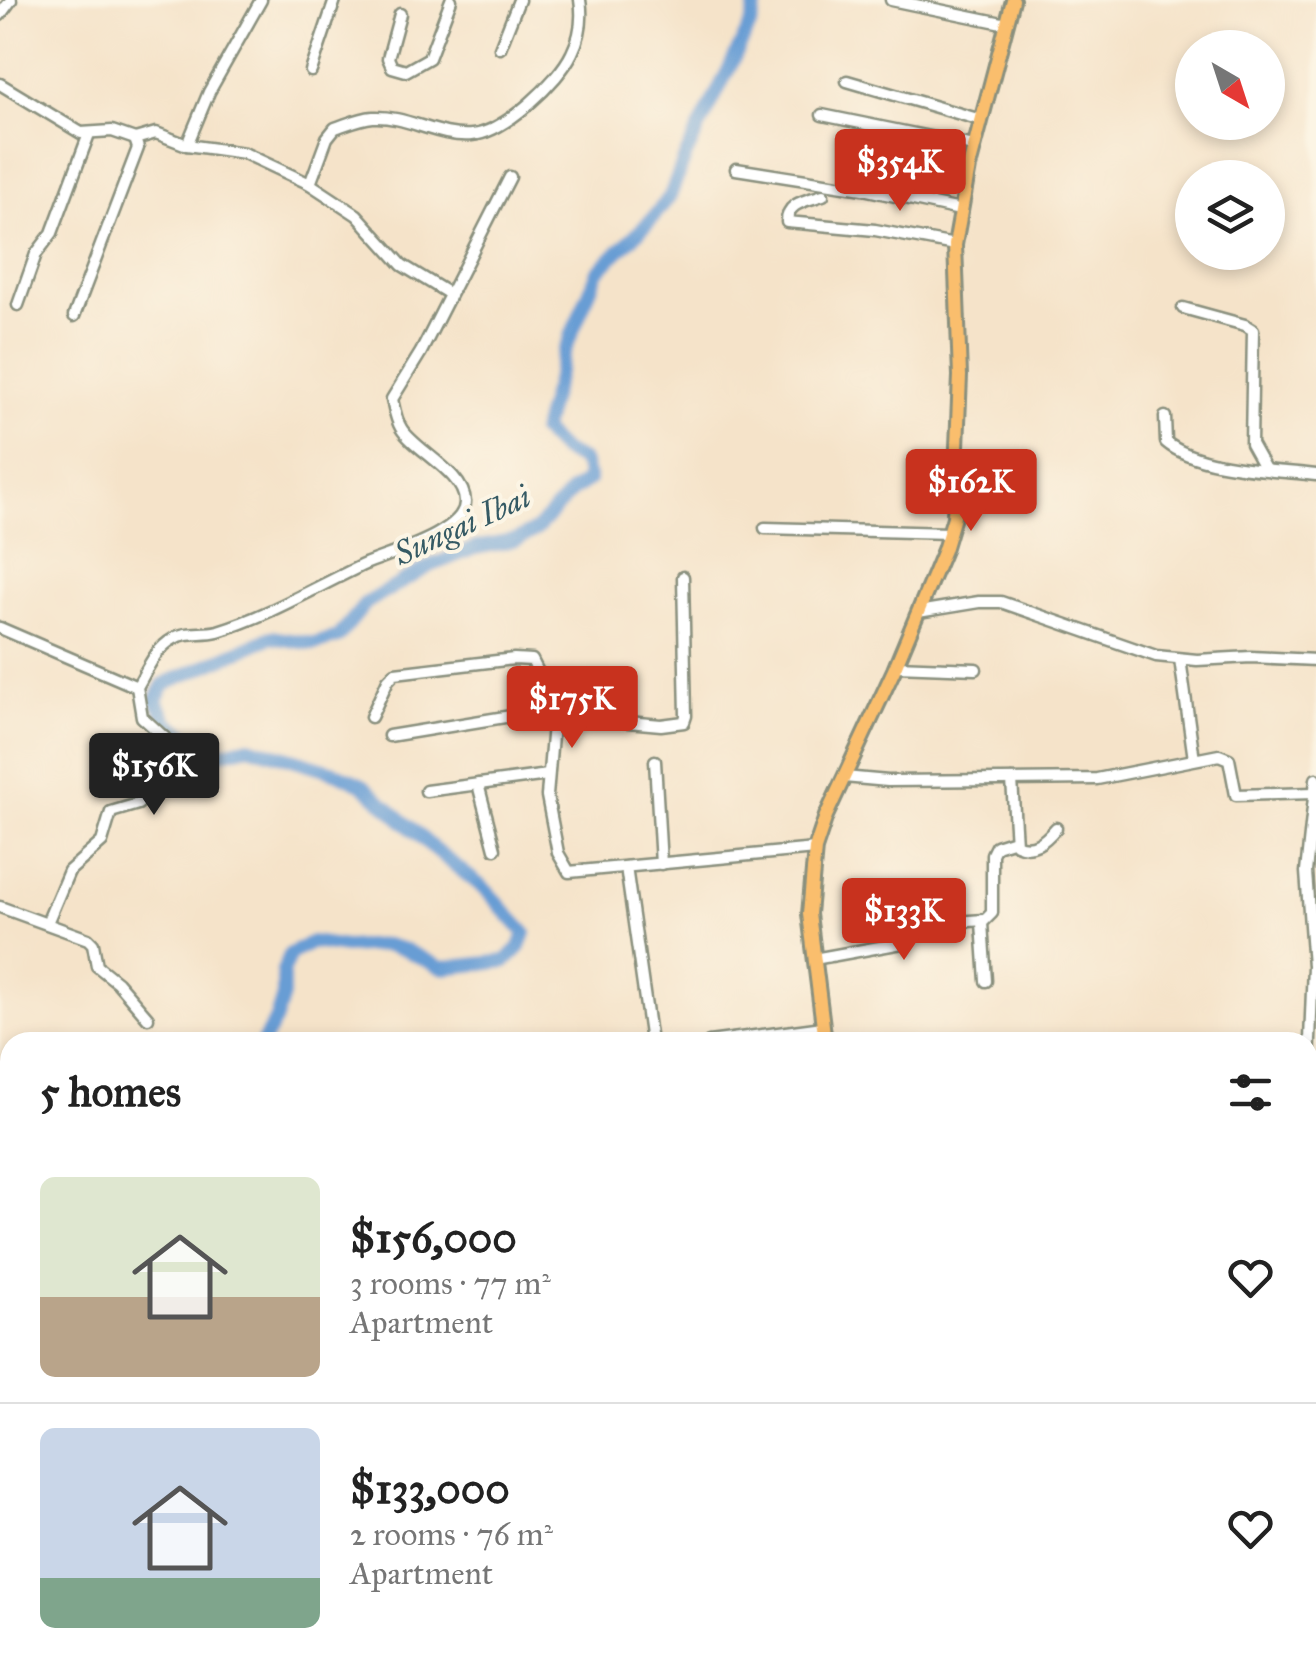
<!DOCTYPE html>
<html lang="en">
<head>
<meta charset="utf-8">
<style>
	body { margin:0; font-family:"IM FELL Great Primer",serif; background:#f2f2f2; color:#222; height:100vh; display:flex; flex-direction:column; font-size:38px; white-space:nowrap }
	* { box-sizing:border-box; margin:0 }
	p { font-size:32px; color:#767676 }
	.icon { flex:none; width:55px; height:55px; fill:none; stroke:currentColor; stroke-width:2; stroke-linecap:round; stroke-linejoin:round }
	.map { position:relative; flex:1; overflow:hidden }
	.details { position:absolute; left:0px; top:1032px; width:1318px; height:642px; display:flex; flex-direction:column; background:#fff; border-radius:30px 30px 0 0; box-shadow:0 5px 15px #0003 }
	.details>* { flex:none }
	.needle { width:65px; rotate:141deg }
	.buttons { position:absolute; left:1175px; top:30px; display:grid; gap:20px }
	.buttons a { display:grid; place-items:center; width:110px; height:110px; border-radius:50%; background:#fff; box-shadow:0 5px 15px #0003; font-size:50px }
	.price { position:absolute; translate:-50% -85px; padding:0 22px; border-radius:10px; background:#c8321e; color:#fff; font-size:32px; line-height:65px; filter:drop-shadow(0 2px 5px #0008) }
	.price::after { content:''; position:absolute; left:50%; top:60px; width:30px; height:22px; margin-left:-15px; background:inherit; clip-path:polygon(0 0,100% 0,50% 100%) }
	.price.active { background:#222; color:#fff }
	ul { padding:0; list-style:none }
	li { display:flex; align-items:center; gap:30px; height:250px; padding:0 40px }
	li+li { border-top:2px solid #e0e0e0 }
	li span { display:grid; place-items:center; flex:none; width:280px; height:200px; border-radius:15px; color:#555 }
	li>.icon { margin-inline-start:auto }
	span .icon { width:120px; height:120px; fill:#fffc; stroke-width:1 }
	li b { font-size:42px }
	h2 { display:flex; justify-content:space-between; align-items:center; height:120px; padding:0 40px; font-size:42px }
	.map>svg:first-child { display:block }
</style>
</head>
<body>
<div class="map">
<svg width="1316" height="1673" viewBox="0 0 1316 1673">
	<rect width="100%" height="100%" fill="#fcf5e5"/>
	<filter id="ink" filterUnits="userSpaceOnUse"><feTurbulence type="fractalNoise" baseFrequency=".01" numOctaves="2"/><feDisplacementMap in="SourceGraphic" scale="20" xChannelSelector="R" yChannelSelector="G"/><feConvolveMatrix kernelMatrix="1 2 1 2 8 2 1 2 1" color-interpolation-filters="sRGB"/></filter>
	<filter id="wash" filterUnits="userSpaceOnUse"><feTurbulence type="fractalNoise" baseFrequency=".0048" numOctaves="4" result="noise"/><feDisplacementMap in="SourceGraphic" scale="40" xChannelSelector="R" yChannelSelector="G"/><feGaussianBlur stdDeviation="2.25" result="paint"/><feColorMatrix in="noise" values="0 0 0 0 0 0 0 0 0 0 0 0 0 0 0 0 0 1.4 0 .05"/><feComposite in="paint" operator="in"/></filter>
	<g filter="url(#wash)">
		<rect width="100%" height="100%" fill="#f5e3c9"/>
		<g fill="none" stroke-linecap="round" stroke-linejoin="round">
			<path stroke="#689dd4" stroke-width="14" d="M263 1042 276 1019 283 996V971L290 954 312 942 345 947 386 945 405 950 442 968 506 961 520 947 525 933 486 890 434 849 363 785 335 772 249 746 215 754 168 722 156 700 164 684 271 637 314 644 338 637 366 603 430 566 475 548 517 540 537 529 572 491 589 480 583 461 562 451 542 431 565 350 598 271 651 220 670 196 686 155 752 22 757 0"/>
		</g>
	</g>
	<g filter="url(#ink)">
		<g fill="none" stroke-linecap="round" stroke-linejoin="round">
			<defs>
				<g id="minor">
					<path d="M891 0 1007 24"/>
					<path d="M400 14 388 58 392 67 406 71 429 58 451 0"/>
					<path d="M0 15 11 0"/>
					<path d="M500 48 519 0"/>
					<path d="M311 71 335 0"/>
					<path d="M847 81 981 120"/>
					<path d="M0 84 81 133 112 131 135 139 156 133 187 145 244 153 310 184 357 215 402 265 448 293"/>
					<path d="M822 115 974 146"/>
					<path d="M187 145 209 92 261 0"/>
					<path d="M736 169 863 189 960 210"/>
					<path d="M310 184 327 138 335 128C347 124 360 118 373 117 406 115 438 138 472 135 504 133 559 81 572 53 580 37 583 18 580 0"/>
					<path d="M823 195C806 201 787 202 787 222L875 230 955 245"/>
					<path d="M18 305 36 254 52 233 89 134"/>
					<path d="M1183 308 1245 325 1253 330 1251 444 1265 469"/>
					<path d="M74 316 138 148 135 139"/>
					<path d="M1165 417 1166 442C1197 469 1275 470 1316 475"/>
					<path d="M765 528 949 533"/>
					<path d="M918 612 979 602H1001L1156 656 1197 660 1251 657 1316 660"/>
					<path d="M0 628 137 687"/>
					<path d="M1180 659 1194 759"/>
					<path d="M896 666 976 669"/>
					<path d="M550 715 661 725 684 722 686 716 683 577"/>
					<path d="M371 717 388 680 395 673 514 659 532 660 545 686 553 724 547 796 558 853 569 872 815 849"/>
					<path d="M389 736 548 710"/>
					<path d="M655 761 661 864"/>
					<path d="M844 777 888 781 1097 779 1219 755 1229 759 1236 795 1314 793"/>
					<path d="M1012 780 1016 844C1033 852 1045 841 1056 828"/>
					<path d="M478 784 495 849"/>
					<path d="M426 791 548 775"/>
					<path d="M626 867 651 1042"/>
					<path d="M0 907 88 939 93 944 97 966 117 982 148 1018"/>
					<path d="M47 923 69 871 102 842 111 812 138 804 144 798C142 756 159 767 165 738L142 717 137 687C147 670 155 649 173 639 186 630 203 635 218 631 270 615 316 587 365 564 388 554 466 533 465 502 465 473 414 450 401 428 396 420 394 408 392 399L421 352 510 177"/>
					<path d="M814 959 902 943 905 930 911 925 984 920"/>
					<path d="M986 981 982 923 992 913V854L996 846 1015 840"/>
					<path d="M709 1042 823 1027"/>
					<path d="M1308 1089 1313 966 1306 872 1316 779"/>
					<path d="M1308 1131 1316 1212"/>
					<path d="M0 1322 4 1328 0 1338"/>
					<path d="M0 1364 10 1373"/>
					<path d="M1308 1532 1316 1521"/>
					<path d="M65 1665 78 1673"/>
					<path d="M774 1665 781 1673"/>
					<path d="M954 1667 1036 1665"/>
					<path d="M18 1673 25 1665"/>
					<path d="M281 1673 289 1665"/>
					<path d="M870 1673 871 1665"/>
				</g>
				<g id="major">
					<path d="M825 1042 809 914 815 849 826 816 894 670 944 550 954 517 960 376 955 245 969 167 1013 0"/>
					<path d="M860 1673 861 1665"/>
				</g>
			</defs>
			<use href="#minor" stroke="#8a907e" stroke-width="15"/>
			<use href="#major" stroke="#8a907e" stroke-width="18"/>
			<use href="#minor" stroke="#fff" stroke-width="10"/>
			<use href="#major" stroke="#fabe6d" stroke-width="12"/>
		</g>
	</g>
	<g text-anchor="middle" stroke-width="8" stroke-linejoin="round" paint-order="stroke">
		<g font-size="32" font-style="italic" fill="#355a64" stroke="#fcf5e5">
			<text transform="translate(462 525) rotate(-25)" y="11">Sungai Ibai</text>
		</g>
	</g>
</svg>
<div class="buttons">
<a><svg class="needle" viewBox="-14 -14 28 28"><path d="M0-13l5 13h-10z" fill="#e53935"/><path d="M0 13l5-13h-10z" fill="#767676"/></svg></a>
<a><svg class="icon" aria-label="layers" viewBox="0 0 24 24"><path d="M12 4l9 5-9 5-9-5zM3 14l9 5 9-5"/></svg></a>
</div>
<b class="price" style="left:900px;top:214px">$354K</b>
<b class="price" style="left:971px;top:534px">$162K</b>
<b class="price" style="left:572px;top:751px">$175K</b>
<b class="price active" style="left:154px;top:818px">$156K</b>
<b class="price" style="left:904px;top:963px">$133K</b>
<section class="details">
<h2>5 homes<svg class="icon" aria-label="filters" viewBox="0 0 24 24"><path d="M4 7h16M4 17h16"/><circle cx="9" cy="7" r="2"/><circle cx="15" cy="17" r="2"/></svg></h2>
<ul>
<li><span style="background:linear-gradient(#dfe7d0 60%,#b9a48a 0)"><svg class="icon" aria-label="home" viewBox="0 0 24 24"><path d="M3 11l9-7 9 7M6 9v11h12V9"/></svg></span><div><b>$156,000</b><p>3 rooms · 77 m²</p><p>Apartment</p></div><svg class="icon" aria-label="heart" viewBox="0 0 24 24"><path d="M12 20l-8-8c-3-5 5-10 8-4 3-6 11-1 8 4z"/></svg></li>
<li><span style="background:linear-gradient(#c9d6e8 75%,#7fa58c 0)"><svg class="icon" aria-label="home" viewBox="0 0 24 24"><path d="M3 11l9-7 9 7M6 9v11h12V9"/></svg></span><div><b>$133,000</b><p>2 rooms · 76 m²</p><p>Apartment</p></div><svg class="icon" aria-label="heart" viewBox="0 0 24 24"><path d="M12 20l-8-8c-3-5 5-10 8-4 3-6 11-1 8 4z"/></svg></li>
</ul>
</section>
</div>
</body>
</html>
